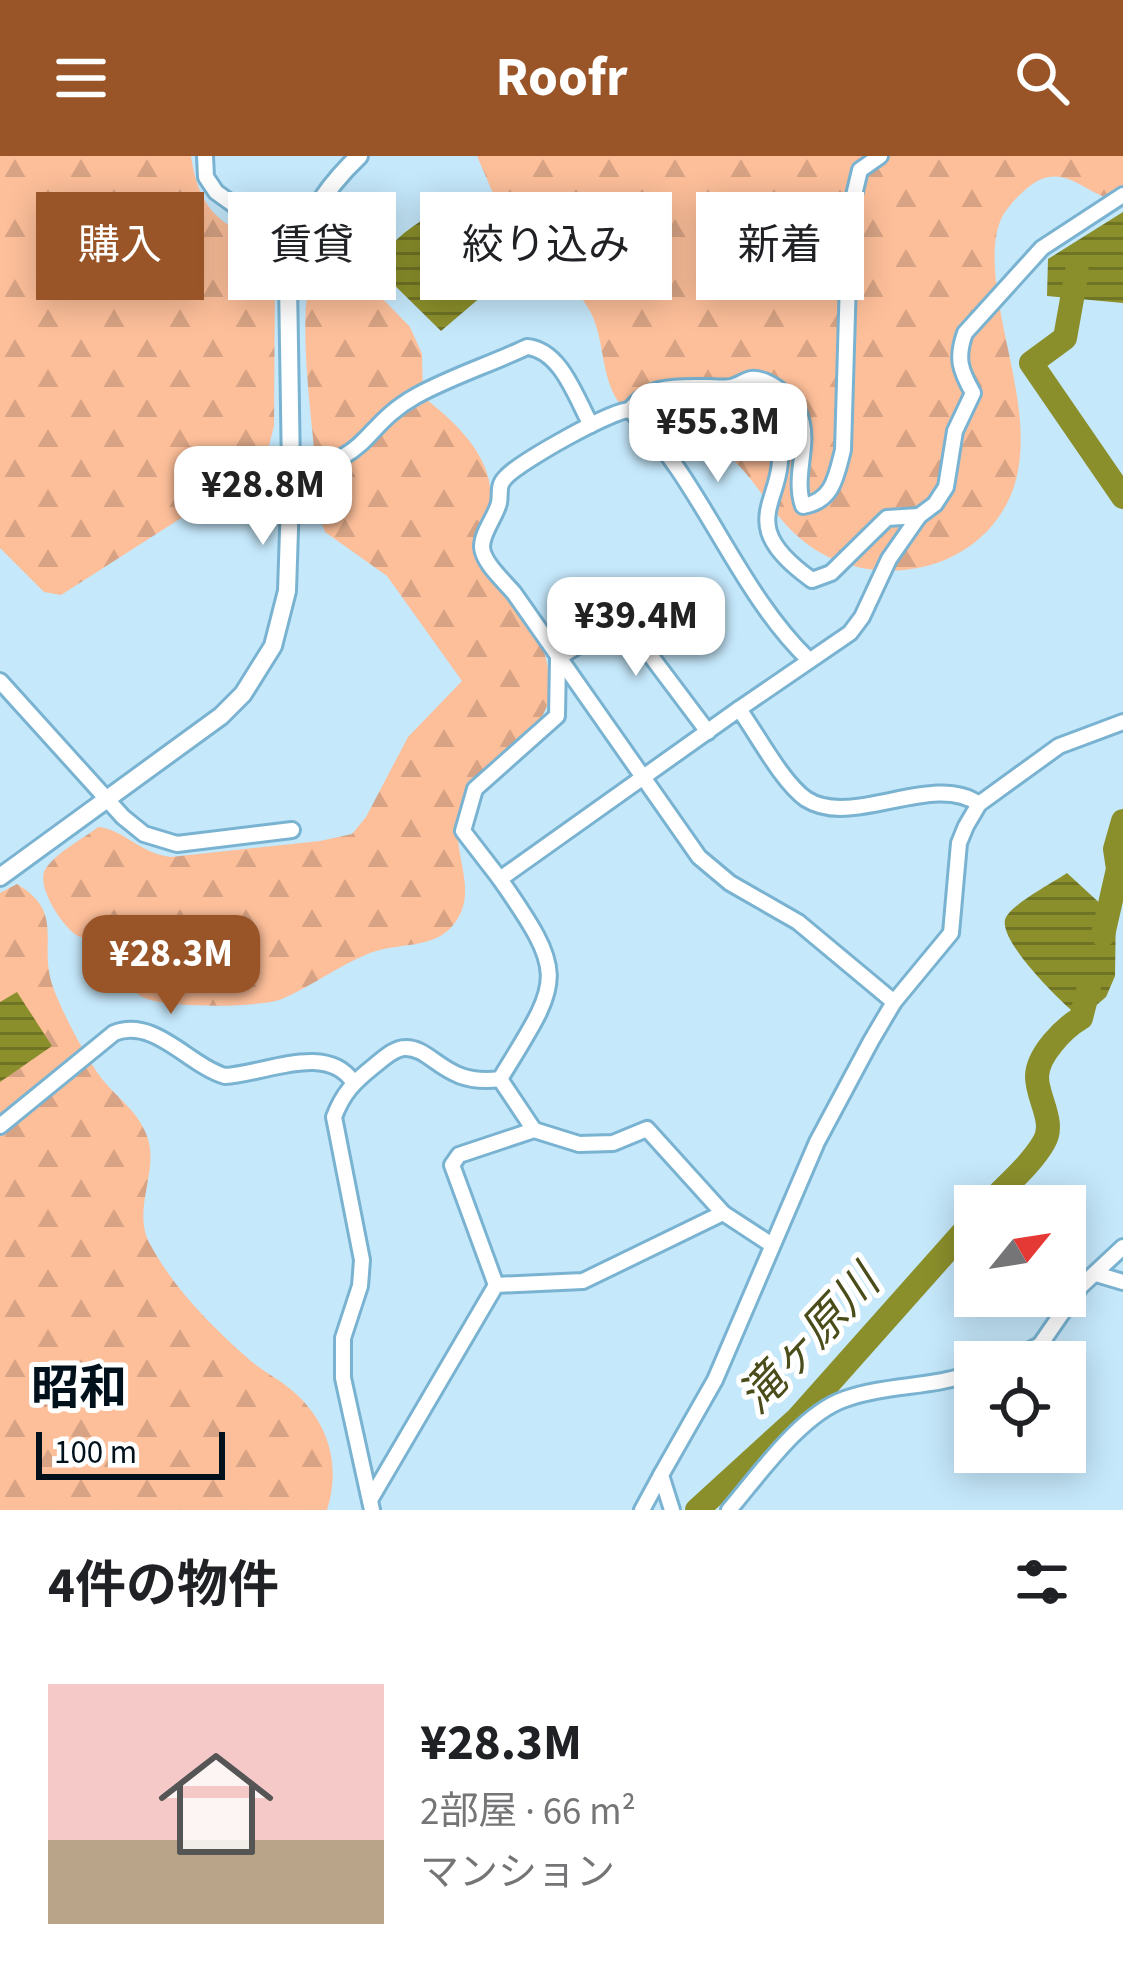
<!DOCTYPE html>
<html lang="ja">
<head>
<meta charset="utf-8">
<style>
	body { margin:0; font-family:"Source Sans 3","Noto Sans JP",sans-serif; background:#f6f6f6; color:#202124; height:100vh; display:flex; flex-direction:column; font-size:45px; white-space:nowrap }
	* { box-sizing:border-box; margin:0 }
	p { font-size:39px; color:#757577 }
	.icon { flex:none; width:66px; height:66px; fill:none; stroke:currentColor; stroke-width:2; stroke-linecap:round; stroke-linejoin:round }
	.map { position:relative; height:1354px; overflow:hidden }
	.details { display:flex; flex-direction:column; background:#fff; flex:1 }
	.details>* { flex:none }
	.hud { position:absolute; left:36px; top:36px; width:1053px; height:108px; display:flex; gap:24px }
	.needle { width:78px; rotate:60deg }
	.controls { position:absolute; left:954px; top:1029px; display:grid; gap:24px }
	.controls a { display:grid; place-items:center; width:132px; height:132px; border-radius:0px; background:#fff; box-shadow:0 6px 30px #0003; font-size:60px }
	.scale { position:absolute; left:36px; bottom:30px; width:189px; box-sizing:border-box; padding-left:12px; border:6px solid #00111c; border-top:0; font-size:33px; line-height:42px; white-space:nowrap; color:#00111c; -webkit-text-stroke:9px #fff; paint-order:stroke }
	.price { position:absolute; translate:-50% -102px; padding:0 27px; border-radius:24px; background:#fff; color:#222; font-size:39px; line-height:78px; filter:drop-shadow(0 3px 6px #0008) }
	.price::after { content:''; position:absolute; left:50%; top:72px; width:36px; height:27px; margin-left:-18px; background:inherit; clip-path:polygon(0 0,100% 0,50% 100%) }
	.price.current { background:#995527; color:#fff }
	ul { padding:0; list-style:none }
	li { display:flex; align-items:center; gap:36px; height:300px; padding:0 48px }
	li span { display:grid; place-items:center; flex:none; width:336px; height:240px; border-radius:0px; color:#555 }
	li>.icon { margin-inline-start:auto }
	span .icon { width:144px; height:144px; fill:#fffc; stroke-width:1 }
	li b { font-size:51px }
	h2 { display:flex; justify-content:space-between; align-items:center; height:144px; padding:0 48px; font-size:51px }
	.pill { padding:0 42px; border-radius:0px; background:#fff; box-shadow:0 6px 30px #0003; font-size:42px; line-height:108px }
	.pill.current { background:#995527; color:#fff }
	header { display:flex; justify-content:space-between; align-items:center; height:156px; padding:0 48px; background:#995527; color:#fff; font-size:54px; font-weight:700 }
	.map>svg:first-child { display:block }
</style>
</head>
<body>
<header><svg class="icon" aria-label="menu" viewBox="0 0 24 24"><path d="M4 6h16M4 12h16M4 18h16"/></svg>Roofr<svg class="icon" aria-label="search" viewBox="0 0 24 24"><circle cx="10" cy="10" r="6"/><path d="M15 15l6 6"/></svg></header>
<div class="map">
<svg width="1123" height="1354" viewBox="0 0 1123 1354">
	<defs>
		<pattern id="forest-firs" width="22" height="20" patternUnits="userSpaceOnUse" patternTransform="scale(3)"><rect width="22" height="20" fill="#fdbf9a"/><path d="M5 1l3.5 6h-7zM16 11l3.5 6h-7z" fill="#d7a384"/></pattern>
		<pattern id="water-rules" width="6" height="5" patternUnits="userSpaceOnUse" patternTransform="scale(3)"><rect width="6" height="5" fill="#8b8f2b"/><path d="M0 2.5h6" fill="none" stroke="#6f7324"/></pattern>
	</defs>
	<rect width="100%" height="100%" fill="#c5e8fb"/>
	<g fill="url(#forest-firs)">
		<path d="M0 0H191C194 20 199 40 213 56 234 79 269 84 275 118L274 270 264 309 61 439 44 436 0 392Z"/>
		<path d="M477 0H1123V46C1085 42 1064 0 1026 33 1017 41 1008 50 1002 61 992 82 994 111 997 133 1005 202 1043 292 1002 356 960 423 861 433 802 384 771 359 755 320 724 296 695 274 649 280 624 253 600 226 606 190 592 159 577 126 543 116 522 89 502 63 490 29 477 0Z"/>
		<path d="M329 88 338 91 344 103 410 171 422 198 423 241C456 266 499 306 489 352 486 367 475 390 479 405 485 427 508 434 522 450 537 468 552 512 550 535 548 578 493 598 471 630 435 685 486 726 454 768 434 794 398 786 370 797 339 809 312 830 282 843 261 852 156 853 139 839 123 825 118 802 107 785 98 782 87 784 78 780 63 772 36 730 45 714 55 697 83 683 98 671 123 673 139 697 171 701L320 685 352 678 366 661 408 581 462 525 387 420 325 376 318 357C319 285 287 148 321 89Z"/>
		<path d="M17 728C64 756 40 785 51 825 59 851 86 902 102 923 119 944 137 954 147 980 160 1015 131 1053 150 1088 174 1133 213 1172 251 1205 263 1215 277 1222 289 1232 327 1262 342 1307 327 1354H0V737Z"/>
	</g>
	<g fill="url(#water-rules)">
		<path d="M465 41 515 87 510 92 522 106 441 175 375 110C396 76 429 59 465 41Z"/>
		<path d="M1123 56V147L1047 140 1048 103Z"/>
		<path d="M1067 717 1105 752 1116 749 1115 820 1106 841 1081 862C1064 850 1000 787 1005 764 1008 750 1054 726 1067 717Z"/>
		<path d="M17 836 52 890 0 926V846Z"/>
	</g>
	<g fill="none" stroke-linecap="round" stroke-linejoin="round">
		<g stroke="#8b8f2b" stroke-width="24">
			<path d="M1077 115 1065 182 1031 207 1123 341"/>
			<path d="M1103 779 1118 713 1115 693 1123 665"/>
			<path d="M987 1050C1005 1030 1031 1009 1044 986 1056 966 1037 942 1037 921 1037 899 1064 872 1081 862L1089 831"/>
			<path d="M697 1354 798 1262 975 1063"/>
		</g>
		<defs>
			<g id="minor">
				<path d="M205 0 206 21 216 36 295 93"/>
				<path d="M731 232C746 248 771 257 777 279 795 343 725 362 812 424L831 417 887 362 919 360"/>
				<path d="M630 254C649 228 678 231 707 231 715 231 726 233 734 230 741 228 745 224 751 223 761 222 769 227 777 232 826 268 789 309 803 350 833 345 836 321 843 294L850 56 860 14 880 0"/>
				<path d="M291 314C372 306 359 272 416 240 450 221 491 208 527 191 561 194 576 242 591 269"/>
				<path d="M808 503C736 433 703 327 630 254 611 254 520 306 506 321 497 330 501 336 499 347 495 362 482 376 482 391 483 407 504 425 514 437L699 701 730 727 798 766 894 846"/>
				<path d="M0 525 123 661 144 678 177 688 292 674"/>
				<path d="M739 553 850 477 862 461 889 403 919 360 935 348 946 331 955 275 973 237C960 214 956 202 965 177L1042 92 1123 39"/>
				<path d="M500 723 463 675 475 633 557 560 558 502 618 465 626 467 708 576"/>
				<path d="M500 923 534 974"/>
				<path d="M0 970 114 877C155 861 188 909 225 920 264 918 327 886 353 926"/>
				<path d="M723 1057 772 1089"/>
				<path d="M1096 1118 1123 1126"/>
				<path d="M1006 1206 1040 1189 1080 1131 1123 1091"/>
				<path d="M370 1344 496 1129 452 1009 459 999 534 974 579 988 613 987 647 973 723 1057 583 1125 496 1129"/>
				<path d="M372 1354 343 1222V1182L360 1130 362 1104 334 961C343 937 354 926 374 910 383 903 394 892 405 892 433 891 444 931 500 923 561 823 569 822 500 723L739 553C757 578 782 626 806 643 852 673 933 615 979 648"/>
				<path d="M642 1354 661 1319"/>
				<path d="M672 1354 661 1319 715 1224 817 986 871 885 894 846 951 777 959 687 966 670 979 648 1059 590 1123 566"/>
				<path d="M729 1354C759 1319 801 1258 845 1243 887 1228 933 1232 975 1216"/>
			</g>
			<path id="tertiary" d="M0 721 221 560 243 538 273 490 287 435 291 314 288 127C299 74 320 37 359 0"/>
		</defs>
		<use href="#minor" stroke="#79b3d1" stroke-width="20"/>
		<use href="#tertiary" stroke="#79b3d1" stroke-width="22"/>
		<use href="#minor" stroke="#fff" stroke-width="14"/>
		<use href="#tertiary" stroke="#fff" stroke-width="16"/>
	</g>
	<g text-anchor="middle" stroke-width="10" stroke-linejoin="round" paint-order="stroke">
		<g font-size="45" font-style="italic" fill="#4a4c19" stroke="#fff">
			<text transform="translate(808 1183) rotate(-47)" y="16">滝ヶ原川</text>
		</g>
		<g font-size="48" font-weight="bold" fill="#00111c" stroke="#fff">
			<text x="79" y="1248">昭和</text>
		</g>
	</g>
</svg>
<div class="controls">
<a><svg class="needle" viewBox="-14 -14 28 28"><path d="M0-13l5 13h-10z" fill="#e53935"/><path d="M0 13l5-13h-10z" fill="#757577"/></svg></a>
<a><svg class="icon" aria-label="locate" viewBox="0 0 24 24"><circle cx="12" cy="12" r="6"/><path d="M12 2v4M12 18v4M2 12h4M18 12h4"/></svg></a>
</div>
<div class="scale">100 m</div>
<b class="price" style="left:718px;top:329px">¥55.3M</b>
<b class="price" style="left:263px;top:392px">¥28.8M</b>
<b class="price" style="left:636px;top:523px">¥39.4M</b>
<b class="price current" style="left:171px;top:861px">¥28.3M</b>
<div class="hud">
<a class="pill current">購入</a>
<a class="pill">賃貸</a>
<a class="pill">絞り込み</a>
<a class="pill">新着</a>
</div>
</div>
<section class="details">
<h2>4件の物件<svg class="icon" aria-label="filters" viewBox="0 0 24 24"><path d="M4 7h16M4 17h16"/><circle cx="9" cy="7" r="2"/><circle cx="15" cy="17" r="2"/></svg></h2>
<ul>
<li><span style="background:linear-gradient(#f6c9c9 65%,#b9a48a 0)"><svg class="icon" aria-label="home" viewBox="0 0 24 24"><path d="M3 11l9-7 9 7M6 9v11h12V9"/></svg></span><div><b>¥28.3M</b><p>2部屋 · 66 m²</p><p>マンション</p></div></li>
</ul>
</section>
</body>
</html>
